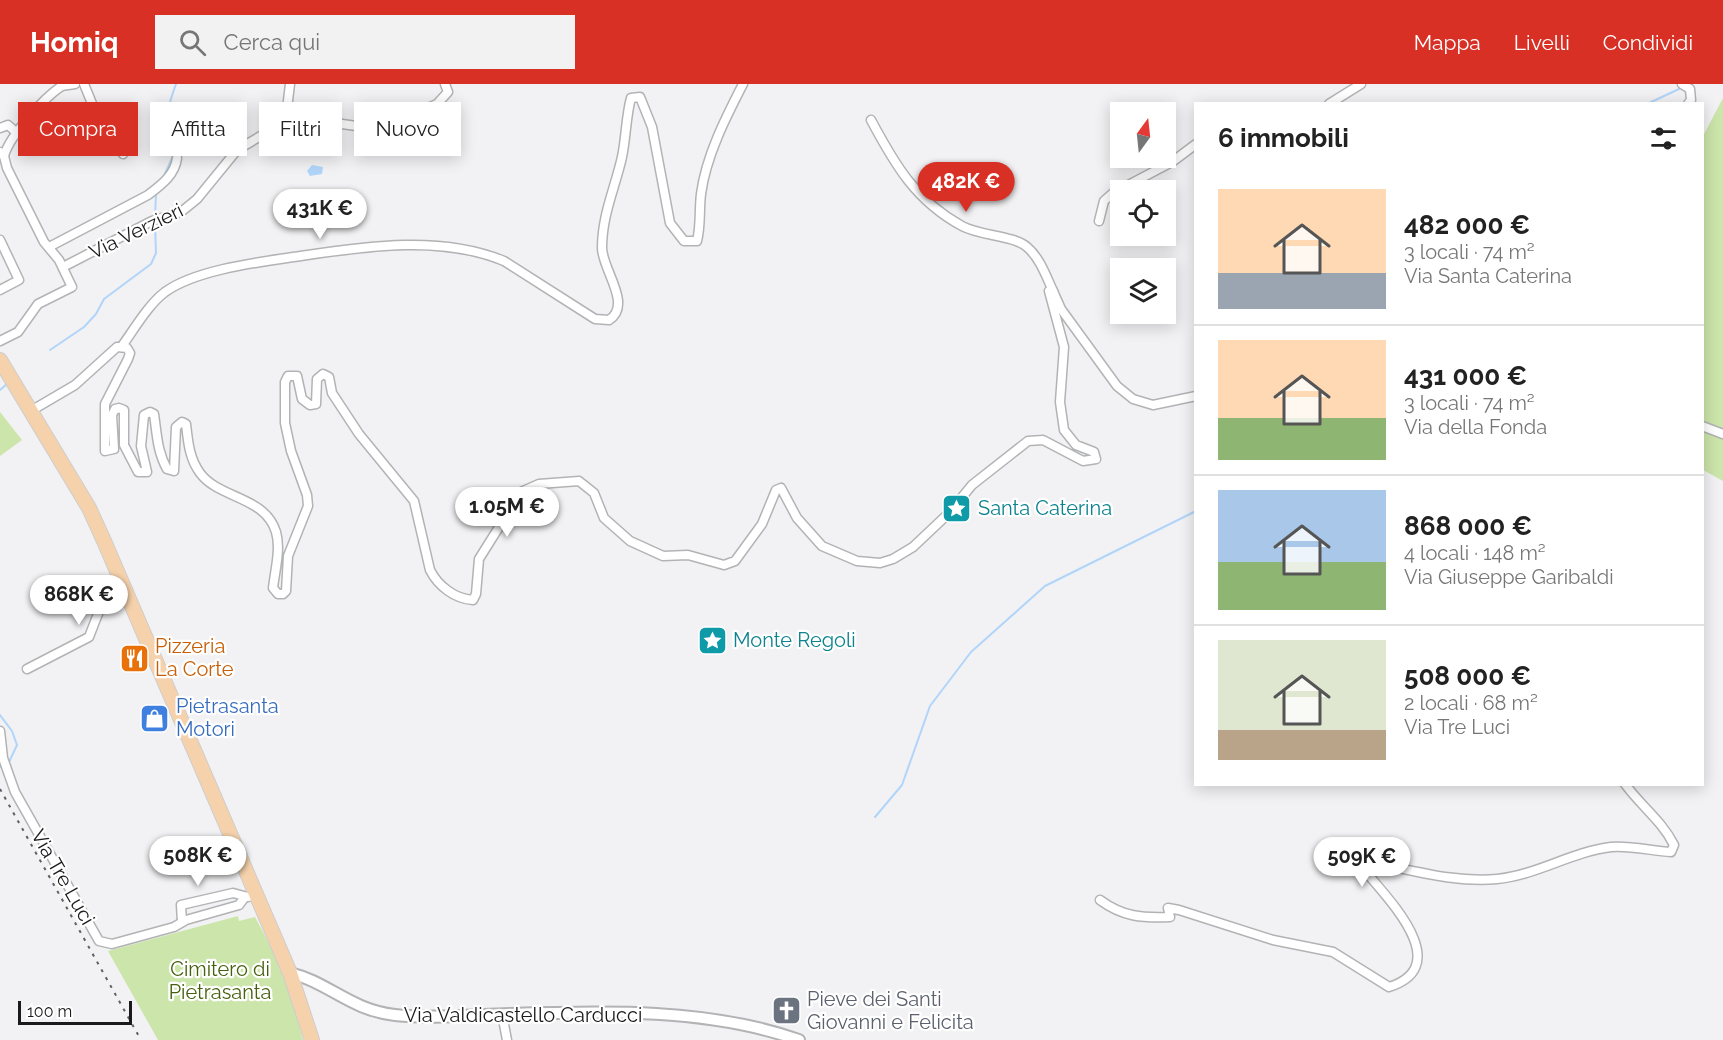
<!DOCTYPE html>
<html lang="it">
<head>
<meta charset="utf-8">
<style>
	body { margin:0; font-family:Raleway,sans-serif; background:#f2f2f2; color:#222; height:100vh; display:flex; flex-direction:column; font-size:22px; white-space:nowrap }
	* { box-sizing:border-box; margin:0 }
	p { font-size:20px; color:#767676 }
	.icon { flex:none; width:33px; height:33px; fill:none; stroke:currentColor; stroke-width:2; stroke-linecap:round; stroke-linejoin:round }
	.map { position:relative; flex:1; overflow:hidden }
	.details { position:absolute; left:1194px; top:18px; width:510px; height:684px; display:flex; flex-direction:column; background:#fff; border-radius:0px; box-shadow:0 3px 15px #0003 }
	.details>* { flex:none }
	.banner { position:absolute; left:18px; top:18px; width:570px; height:54px; display:flex; gap:12px }
	.needle { width:39px; rotate:15deg }
	.controls { position:absolute; left:1110px; top:18px; display:grid; gap:12px }
	.controls a { display:grid; place-items:center; width:66px; height:66px; border-radius:0px; background:#fff; box-shadow:0 3px 15px #0003; font-size:30px }
	.scale { position:absolute; left:18px; bottom:15px; width:114px; box-sizing:border-box; padding-left:6px; border:3px solid #1a1a1b; border-top:0; font-size:16px; line-height:21px; white-space:nowrap; color:#1a1a1b; -webkit-text-stroke:4px #fff; paint-order:stroke }
	.price { position:absolute; translate:-50% -51px; padding:0 14px; border-radius:21px; background:#fff; color:#222; font-size:20px; line-height:39px; filter:drop-shadow(0 2px 3px #0008) }
	.price::after { content:''; position:absolute; left:50%; top:36px; width:18px; height:14px; margin-left:-9px; background:inherit; clip-path:polygon(0 0,100% 0,50% 100%) }
	.price.selected { background:#d93025; color:#fff }
	ul { padding:0; list-style:none }
	li { display:flex; align-items:center; gap:18px; height:150px; padding:0 24px }
	li+li { border-top:2px solid #e0e0e0 }
	li span { display:grid; place-items:center; flex:none; width:168px; height:120px; border-radius:0px; color:#555 }
	li>.icon { margin-inline-start:auto }
	span .icon { width:72px; height:72px; fill:#fffc; stroke-width:1 }
	li b { font-size:26px }
	h2 { display:flex; justify-content:space-between; align-items:center; height:72px; padding:0 24px; font-size:26px }
	.pill { padding:0 21px; border-radius:0px; background:#fff; box-shadow:0 3px 15px #0003; font-size:21px; line-height:54px }
	.pill.selected { background:#d93025; color:#fff }
	header { display:flex; align-items:center; gap:36px; box-sizing:border-box; height:84px; padding:0 30px; background:#d93025; color:#fff }
	header strong { font-size:28px }
	nav { display:flex; gap:33px; margin-inline-start:auto; font-size:21px }
	.search { width:420px; height:54px; background:#f2f2f2; display:flex; align-items:center; gap:15px; box-sizing:border-box; padding:0 21px; border-radius:0px; color:#767676; font-size:22px }
	.map>svg:first-child { display:block }
</style>
</head>
<body>
<header>
<strong>Homiq</strong>
<div class="search"><svg class="icon" aria-label="search" viewBox="0 0 24 24"><circle cx="10" cy="10" r="6"/><path d="M15 15l6 6"/></svg>Cerca qui</div>
<nav><a>Mappa</a><a>Livelli</a><a>Condividi</a></nav>
</header>
<div class="map">
<svg width="1723" height="956" viewBox="0 0 1723 956">
	<rect width="100%" height="100%" fill="#f2f2f4"/>
	<g fill="#cce5aa">
		<path d="M1723 14V397L1703 386 1702 54Z"/>
		<path d="M294 34 304 36 298 61 288 58Z"/>
		<path d="M0 328 22 356 0 372Z"/>
		<path d="M238 832 239 837 255 833C277 872 292 912 303 956H158L108 867Z"/>
	</g>
	<path fill="#b1d5f9" d="M312 81 323 83 322 90 310 92 307 87Z"/>
	<g fill="none" stroke-linecap="round" stroke-linejoin="round">
		<g stroke="#b1d5f9" stroke-width="2">
			<path d="M1647 20 1679 5"/>
			<path d="M163 94 173 72C161 43 166 28 176 0"/>
			<path d="M155 132 156 111"/>
			<path d="M50 266 84 243 96 230 104 215 151 180 156 169 155 140"/>
			<path d="M0 306 8 299"/>
			<path d="M0 631 12 647 17 661 9 678"/>
			<path d="M0 683H1"/>
			<path d="M875 733 902 701 930 622 971 568 1045 502 1196 427"/>
		</g>
		<defs>
			<g id="minor">
				<path d="M84 0 93 22 123 70"/>
				<path d="M1682 0 1690 5 1691 16 1688 20"/>
				<path d="M61 2 75 0"/>
				<path d="M1329 20 1361 0"/>
				<path d="M288 24 342 40 378 45 437 20 448 8 445 0"/>
				<path d="M871 36C895 81 916 117 962 142 980 152 1013 151 1027 163 1040 174 1046 192 1053 207"/>
				<path d="M0 44 8 41 17 49"/>
				<path d="M0 68 4 72 7 84 44 158 59 176 72 203 38 220 18 248 0 257"/>
				<path d="M4 72C10 51 46 11 65 0"/>
				<path d="M1099 137 1104 117 1113 109 1172 78 1196 60"/>
				<path d="M0 156 19 196 0 206"/>
				<path d="M49 163 148 111C161 101 175 91 177 74"/>
				<path d="M63 183 152 137 181 128 197 115 237 66 281 40 286 33 290 0"/>
				<path d="M122 262C135 244 148 221 165 208 194 187 252 179 287 174 356 164 437 149 504 177L595 235 609 236C633 221 602 185 602 164 602 131 615 104 622 73 626 54 626 32 631 14L640 13 652 43 670 139 684 157H697C701 141 699 126 701 110 706 72 726 33 743 0"/>
				<path d="M29 328 75 301 117 263 127 264 130 269 128 275 105 320V367L114 365 112 331 115 325 119 324 124 326V361L138 388H147L141 362 144 331 150 328 154 330C157 350 157 367 167 385L174 387 176 343 182 338 186 340C188 357 189 374 200 389 219 415 265 412 276 448 281 465 275 486 273 504L278 510H283L286 507 288 472 308 422 307 411 291 367 285 339V298L288 292H297L302 315 310 321 316 320 317 295 323 290 329 293 332 309 359 350 414 417 430 486C438 502 455 515 473 516L476 510 479 475 521 408 539 400 579 397 594 409 604 434 630 457 663 472 688 471 724 481 735 477 762 440 776 406 781 404 797 434 822 462 857 477 880 479 893 475 913 463 949 429 972 401 1028 357 1043 356 1083 377 1096 375 1094 368 1076 361 1064 346 1060 318 1064 263 1049 207H1053L1061 225 1117 302 1133 315 1153 321 1196 312"/>
				<path d="M1702 342 1723 350"/>
				<path d="M27 585 89 553 108 504 119 492"/>
				<path d="M0 647 3 674 15 708 99 857 112 860 174 843 186 836 239 821 245 813"/>
				<path d="M1100 816C1123 833 1142 834 1170 833L1168 824 1179 826 1273 856 1333 868 1389 903C1455 882 1389 816 1366 788L1365 777C1409 785 1452 799 1497 795 1537 791 1571 768 1611 763 1629 761 1652 767 1671 768L1674 761C1662 737 1641 722 1625 700"/>
				<path d="M182 838 181 821 233 809 248 813"/>
				<path d="M502 930 507 956"/>
			</g>
			<path id="tertiary" d="M290 889C328 898 350 926 395 931 432 935 472 931 509 930 605 927 708 924 799 956"/>
			<path id="primary" d="M0 276 89 424 104 457 290 889 312 956"/>
		</defs>
		<use href="#minor" stroke="#b2b3b4" stroke-width="11"/>
		<use href="#tertiary" stroke="#b2b3b4" stroke-width="14"/>
		<use href="#primary" stroke="#cdcdcd" stroke-width="16"/>
		<use href="#minor" stroke="#fff" stroke-width="8"/>
		<use href="#tertiary" stroke="#fff" stroke-width="10"/>
		<use href="#primary" stroke="#f6d2ac" stroke-width="14"/>
		<path stroke="#606061" stroke-width="2" stroke-dasharray="3 6" stroke-linecap="butt" d="M0 705 141 956"/>
	</g>
	<defs>
		<symbol id="sight-square" viewBox="-11 -11 22 22"><rect x="-9" y="-9" width="18" height="18" rx="4" fill="#0f9aa8" stroke="#fff"/><path d="M0-6L1.8-2.2L6-1.7L2.9 1.2L3.7 5.4L0 3.3L-3.7 5.4L-2.9 1.2L-6-1.7L-1.8-2.2Z" fill="#fff"/></symbol>
		<symbol id="restaurant-square" viewBox="-11 -11 22 22"><rect x="-9" y="-9" width="18" height="18" rx="4" fill="#e8710a" stroke="#fff"/><path d="M-5-6h1v4h1v-4h1v4h1v-4h1v5L-1.5 .5V6h-2V.5L-5-1ZM5-6V6H3V1.5H1.5Q1.5-4 5-6Z" fill="#fff"/></symbol>
		<symbol id="shop-square" viewBox="-11 -11 22 22"><rect x="-9" y="-9" width="18" height="18" rx="4" fill="#3f7fe0" stroke="#fff"/><path d="M-5-2.5h2.3a2.7 3.5 0 0 1 5.4 0H5L5.5 6h-11ZM-1.5-2.5h3a1.5 2.3 0 0 0-3 0Z" fill="#fff"/></symbol>
		<symbol id="church-square" viewBox="-11 -11 22 22"><rect x="-9" y="-9" width="18" height="18" rx="4" fill="#6b7280" stroke="#fff"/><path d="M-1.2-6h2.4v3.5h3.3v2.4h-3.3V6h-2.4V-.1h-3.3v-2.4h3.3Z" fill="#fff"/></symbol>
	</defs>
	<g fill-rule="evenodd">
		<use href="#sight-square" x="940" y="408" width="33" height="33"/>
		<use href="#sight-square" x="696" y="540" width="33" height="33"/>
		<use href="#restaurant-square" x="118" y="558" width="33" height="33"/>
		<use href="#shop-square" x="138" y="618" width="33" height="33"/>
		<use href="#church-square" x="770" y="910" width="33" height="33"/>
	</g>
	<g text-anchor="middle" stroke-width="4.5" stroke-linejoin="round" paint-order="stroke">
		<g font-size="20" fill="#1a1a1b" stroke="#fff">
			<text transform="translate(136 147) rotate(-26)" y="7">Via Verzieri</text>
			<text transform="translate(63 793) rotate(60)" y="7">Via Tre Luci</text>
			<text x="523" y="938">Via Valdicastello Carducci</text>
		</g>
		<g font-size="20" fill="#0d838f" stroke="#fff" text-anchor="start">
			<text x="978" y="431">Santa Caterina</text>
			<text x="733" y="563">Monte Regoli</text>
		</g>
		<g font-size="20" fill="#c56008" stroke="#fff" text-anchor="start">
			<text x="155" y="569">Pizzeria<tspan x="155" dy="23">La Corte</tspan></text>
		</g>
		<g font-size="20" fill="#366cbe" stroke="#fff" text-anchor="start">
			<text x="176" y="629">Pietrasanta<tspan x="176" dy="23">Motori</tspan></text>
		</g>
		<g font-size="20" fill="#47600f" stroke="#fff">
			<text x="220" y="892">Cimitero di<tspan x="220" dy="23">Pietrasanta</tspan></text>
		</g>
		<g font-size="20" fill="#5b616d" stroke="#fff" text-anchor="start">
			<text x="807" y="922">Pieve dei Santi<tspan x="807" dy="23">Giovanni e Felicita</tspan></text>
		</g>
	</g>
</svg>
<div class="controls">
<a><svg class="needle" viewBox="-14 -14 28 28"><path d="M0-13l5 13h-10z" fill="#e53935"/><path d="M0 13l5-13h-10z" fill="#767676"/></svg></a>
<a><svg class="icon" aria-label="locate" viewBox="0 0 24 24"><circle cx="12" cy="12" r="6"/><path d="M12 2v4M12 18v4M2 12h4M18 12h4"/></svg></a>
<a><svg class="icon" aria-label="layers" viewBox="0 0 24 24"><path d="M12 4l9 5-9 5-9-5zM3 14l9 5 9-5"/></svg></a>
</div>
<div class="scale">100 m</div>
<b class="price selected" style="left:966px;top:129px">482K €</b>
<b class="price" style="left:320px;top:156px">431K €</b>
<b class="price" style="left:507px;top:454px">1.05M €</b>
<b class="price" style="left:79px;top:542px">868K €</b>
<b class="price" style="left:198px;top:803px">508K €</b>
<b class="price" style="left:1362px;top:804px">509K €</b>
<div class="banner">
<a class="pill selected">Compra</a>
<a class="pill">Affitta</a>
<a class="pill">Filtri</a>
<a class="pill">Nuovo</a>
</div>
<section class="details">
<h2>6 immobili<svg class="icon" aria-label="filters" viewBox="0 0 24 24"><path d="M4 7h16M4 17h16"/><circle cx="9" cy="7" r="2"/><circle cx="15" cy="17" r="2"/></svg></h2>
<ul>
<li><span style="background:linear-gradient(#ffd9b3 70%,#9aa5b1 0)"><svg class="icon" aria-label="home" viewBox="0 0 24 24"><path d="M3 11l9-7 9 7M6 9v11h12V9"/></svg></span><div><b>482 000 €</b><p>3 locali · 74 m²</p><p>Via Santa Caterina</p></div></li>
<li><span style="background:linear-gradient(#ffd9b3 65%,#8fb573 0)"><svg class="icon" aria-label="home" viewBox="0 0 24 24"><path d="M3 11l9-7 9 7M6 9v11h12V9"/></svg></span><div><b>431 000 €</b><p>3 locali · 74 m²</p><p>Via della Fonda</p></div></li>
<li><span style="background:linear-gradient(#a9c7e8 60%,#8fb573 0)"><svg class="icon" aria-label="home" viewBox="0 0 24 24"><path d="M3 11l9-7 9 7M6 9v11h12V9"/></svg></span><div><b>868 000 €</b><p>4 locali · 148 m²</p><p>Via Giuseppe Garibaldi</p></div></li>
<li><span style="background:linear-gradient(#dfe7d0 75%,#b9a48a 0)"><svg class="icon" aria-label="home" viewBox="0 0 24 24"><path d="M3 11l9-7 9 7M6 9v11h12V9"/></svg></span><div><b>508 000 €</b><p>2 locali · 68 m²</p><p>Via Tre Luci</p></div></li>
</ul>
</section>
</div>
</body>
</html>
